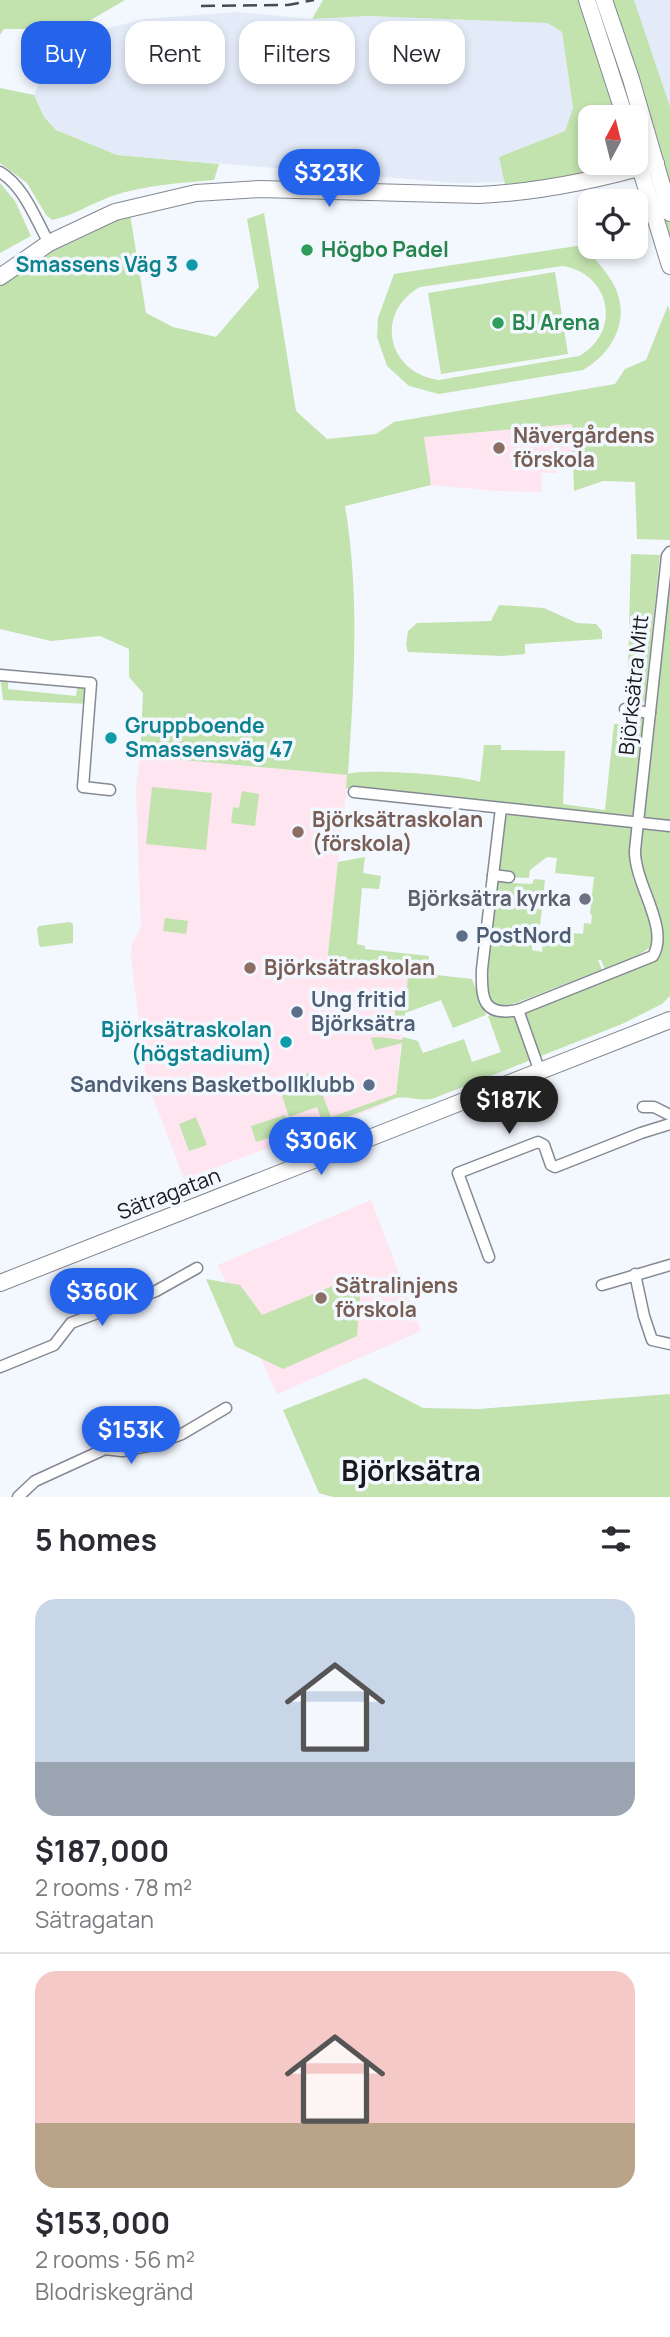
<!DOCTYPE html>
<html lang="en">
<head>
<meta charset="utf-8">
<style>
	body { margin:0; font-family:Manrope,sans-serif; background:#f7f7f7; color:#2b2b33; height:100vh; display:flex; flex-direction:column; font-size:26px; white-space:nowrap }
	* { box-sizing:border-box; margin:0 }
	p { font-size:23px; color:#7c7c81 }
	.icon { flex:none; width:38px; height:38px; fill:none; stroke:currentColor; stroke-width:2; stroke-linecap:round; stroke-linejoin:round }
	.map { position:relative; height:1497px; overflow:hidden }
	.side { display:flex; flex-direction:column; background:#fff; flex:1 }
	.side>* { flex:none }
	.top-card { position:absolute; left:21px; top:21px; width:628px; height:63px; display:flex; gap:14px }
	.needle { width:46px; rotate:7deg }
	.buttons { position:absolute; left:578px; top:105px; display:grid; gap:14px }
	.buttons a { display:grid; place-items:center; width:70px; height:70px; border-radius:14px; background:#fff; box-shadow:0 4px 10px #0003; font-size:35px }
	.price { position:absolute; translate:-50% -60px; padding:0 16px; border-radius:24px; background:#2563eb; color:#fff; font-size:23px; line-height:46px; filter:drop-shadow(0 2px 4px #0008) }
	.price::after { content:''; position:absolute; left:50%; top:42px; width:21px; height:16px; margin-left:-10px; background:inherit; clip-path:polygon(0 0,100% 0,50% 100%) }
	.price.on { background:#222; color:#fff }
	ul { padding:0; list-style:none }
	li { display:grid; align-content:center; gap:14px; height:371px; padding:0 35px }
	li+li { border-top:2px solid #e1e1e2 }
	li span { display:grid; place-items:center; height:217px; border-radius:21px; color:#555 }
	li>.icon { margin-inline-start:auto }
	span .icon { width:126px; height:126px; fill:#fffc; stroke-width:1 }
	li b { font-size:30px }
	h2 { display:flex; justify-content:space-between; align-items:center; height:84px; padding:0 35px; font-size:30px }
	.chip { padding:0 24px; border-radius:21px; background:#fff; box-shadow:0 4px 10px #0003; font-size:24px; line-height:63px }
	.chip.on { background:#2563eb; color:#fff }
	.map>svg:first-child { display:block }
</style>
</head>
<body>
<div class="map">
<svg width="670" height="1497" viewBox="0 0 670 1497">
	<rect width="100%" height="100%" fill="#f3f7fe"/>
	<g fill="#e3ebf8">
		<path d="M627 0H670V120Z"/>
		<path d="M237 12 312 19 368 16 547 23 562 32 573 108 565 131 500 157 506 182 456 183 117 155 56 130 44 117 34 95 48 63 81 35 144 19Z"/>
	</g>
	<g fill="#fee5f0">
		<path d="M572 424 573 460 556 461 557 473H541L542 492 497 491 431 485 424 437Z"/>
		<path d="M161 758 348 775 327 963 409 972 395 1098 376 1108 184 1179 146 1079 131 956 132 943 141 928 136 788 140 759Z"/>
		<path d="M371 1200 421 1331 277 1394 218 1265Z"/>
	</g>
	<g fill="#c2e2ae" fill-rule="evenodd">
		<path d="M0 0H125L89 21 48 29H4L0 35Z"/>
		<path d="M323 0H634L670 107V266L645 184 661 179 656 163 507 193 499 157 565 131 573 108 562 32 547 23 368 16 312 19ZM590 117H635V163H590Z"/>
		<path d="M0 88 34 95 44 117 56 130 117 155 219 164 214 180C180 183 145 185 112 196 92 203 73 216 52 220L46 215 27 183 0 163Z"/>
		<path d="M0 183 15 201 31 236 0 253Z"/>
		<path d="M264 213 296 411 327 439 376 434 394 422 615 384 625 369 646 360 668 305 670 312V540L637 539 635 482 603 481 574 491 572 424 424 437 431 485 345 506C360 595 354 685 348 774 365 768 461 775 480 782L484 745H501V750L565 751 563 804 605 810 614 724H624L625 709 645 712 635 812 629 818 346 788 347 775 161 758 140 759 143 693 129 677V649L100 636 51 641 0 629V285L28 264 73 236 130 214 146 313 173 327 216 337 259 287 247 219Z"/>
		<path d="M583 245C593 258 606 270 614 285 631 318 614 352 583 370L439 394 409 386 387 366 377 337 378 318 394 274ZM563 266C611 274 622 332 579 356L439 380C387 373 374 313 420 287Z"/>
		<path d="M555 272 568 354 441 374 428 293Z"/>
		<path d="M670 552V996L662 1004 622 1024 432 1099C419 1101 408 1096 396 1098L324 1126 317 1107 289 1117 278 1083 309 1073 315 1075 331 1117 396 1094 402 1043 375 1050 371 1038 379 1037 402 1040 403 1037 418 1041 423 1053 464 1039 472 1062 501 1052 488 1016 660 949 636 870Z"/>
		<path d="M631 554 660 555 645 701 638 705 627 704Z"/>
		<path d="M499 605 544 608 577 623 596 624 602 631V639L525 644V654L502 656 408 652 406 645 408 631 417 623 491 621Z"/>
		<path d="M0 675 8 676V689L76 696 78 681 82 682 90 695 89 704 3 700Z"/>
		<path d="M152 787 212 793 206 850 146 844Z"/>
		<path d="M242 791 259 794 255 826 231 823 233 807 239 808Z"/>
		<path d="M501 808 634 822 630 856 634 881H636L655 935 652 946 639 955 605 969 601 960H598L602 970 495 1011 483 994ZM547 857 557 858 555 873 594 877 590 914 592 915 591 924 584 923 583 934 552 931 551 934 544 933 542 952 532 950V932H537L538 925H540L545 880 534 879 532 884 511 883 509 877 529 878 530 870Z"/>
		<path d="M365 857 363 873 381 876 379 889 362 888 357 944 365 946V949L429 956 428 974 472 979 486 1015 453 1028 441 1000 405 1013V1017L395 1016 396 1002H406L408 973 327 963 338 862Z"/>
		<path d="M165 918 188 921 186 934 163 931Z"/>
		<path d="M70 922 73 924V943L41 947 39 945 37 929 39 926Z"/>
		<path d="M285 1115 291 1131 256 1142 251 1126Z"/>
		<path d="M196 1117 207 1145 189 1151 179 1124Z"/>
		<path d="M362 1274 357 1336 283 1369 235 1346 206 1279 240 1285 262 1315Z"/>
		<path d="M365 1378 423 1408 479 1409 670 1394V1497H333L319 1493 283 1410Z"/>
	</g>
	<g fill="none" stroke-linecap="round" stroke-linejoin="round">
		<defs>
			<g id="street">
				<path d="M0 172C24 186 36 220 49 243"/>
				<path d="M0 675 91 683 83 787 110 790"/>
				<path d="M625 709 650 713"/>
				<path d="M354 792 670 826"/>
				<path d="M501 808 482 969C481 999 483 1017 518 1010L653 956C670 927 634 884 635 850L667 556 670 552"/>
				<path d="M493 875 509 877"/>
				<path d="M518 1010 540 1072"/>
				<path d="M643 1107H654L670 1115"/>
				<path d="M489 1257 458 1173 538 1142 544 1145 551 1165 555 1167 641 1133 670 1124"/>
				<path d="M635 1274 644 1316 652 1340 670 1344"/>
				<path d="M602 1285 670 1265"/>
				<path d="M0 1367 54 1345 71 1323 156 1291 197 1268"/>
				<path d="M18 1497 35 1481 105 1449 122 1451 153 1445 182 1434 226 1408"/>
			</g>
			<g id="secondary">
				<path d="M587 0 625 117"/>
				<path d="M604 0 631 79 670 213"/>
				<path d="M635 151 670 266"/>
				<path d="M0 277 49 243 115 212 196 193 260 189 479 195C540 192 598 180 656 163"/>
				<path d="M0 1283 670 1020"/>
			</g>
		</defs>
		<use href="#street" stroke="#848993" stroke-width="13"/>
		<use href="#secondary" stroke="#848993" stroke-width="18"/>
		<use href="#street" stroke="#fff" stroke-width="10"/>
		<use href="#secondary" stroke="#fff" stroke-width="16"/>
		<path stroke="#474a4e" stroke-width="2.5" stroke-dasharray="14 7" stroke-linecap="butt" d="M201 6 288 5 314 0"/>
	</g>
	<g fill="#2e9e5b" stroke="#f3f7fe" stroke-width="2.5">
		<circle cx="307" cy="250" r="7"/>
		<circle cx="498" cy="323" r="7"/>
	</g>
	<g fill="#0f9aa8" stroke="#f3f7fe" stroke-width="2.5">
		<circle cx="192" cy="265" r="7"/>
		<circle cx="111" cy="738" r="7"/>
		<circle cx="286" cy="1042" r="7"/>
	</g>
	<g fill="#8d6e63" stroke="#f3f7fe" stroke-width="2.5">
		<circle cx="499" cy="448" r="7"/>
		<circle cx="298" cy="832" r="7"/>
		<circle cx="250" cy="968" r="7"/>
		<circle cx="321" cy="1298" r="7"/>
	</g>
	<circle fill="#6b7280" stroke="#f3f7fe" stroke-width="2.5" cx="585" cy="899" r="7"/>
	<g fill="#5c6f8a" stroke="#f3f7fe" stroke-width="2.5">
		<circle cx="462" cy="936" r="7"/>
		<circle cx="297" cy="1012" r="7"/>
		<circle cx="369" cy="1085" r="7"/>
	</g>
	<g text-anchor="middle" stroke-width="7" stroke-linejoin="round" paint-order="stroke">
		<g font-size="21" font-weight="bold" fill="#27864d" stroke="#f3f7fe" text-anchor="start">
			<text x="321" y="257">Högbo Padel</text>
			<text x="512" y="330">BJ Arena</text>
		</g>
		<g font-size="21" font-weight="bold" fill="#0d838f" stroke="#f3f7fe" text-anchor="end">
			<text x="178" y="272">Smassens Väg 3</text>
			<text x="125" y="733" text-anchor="start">Gruppboende<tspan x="125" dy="24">Smassensväg 47</tspan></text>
			<text x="272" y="1037">Björksätraskolan<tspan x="272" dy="24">(högstadium)</tspan></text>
		</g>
		<g font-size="21" font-weight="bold" fill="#785e54" stroke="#f3f7fe" text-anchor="start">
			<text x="513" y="443">Nävergårdens<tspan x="513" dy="24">förskola</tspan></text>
			<text x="312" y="827">Björksätraskolan<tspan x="312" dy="24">(förskola)</tspan></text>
			<text x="264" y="975">Björksätraskolan</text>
			<text x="335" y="1293">Sätralinjens<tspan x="335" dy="24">förskola</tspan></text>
		</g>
		<g font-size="21" fill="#17191c" stroke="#f3f7fe">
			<text transform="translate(634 685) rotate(-84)" y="7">Björksätra Mitt</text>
			<text transform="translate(169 1194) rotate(-21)" y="7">Sätragatan</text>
		</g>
		<g font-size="21" font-weight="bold" fill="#5b616d" stroke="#f3f7fe" text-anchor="end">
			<text x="571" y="906">Björksätra kyrka</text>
		</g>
		<g font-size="21" font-weight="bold" fill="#4e5e75" stroke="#f3f7fe" text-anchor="start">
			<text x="476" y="943">PostNord</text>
			<text x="311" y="1007">Ung fritid<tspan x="311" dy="24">Björksätra</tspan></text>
			<text x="355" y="1092" text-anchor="end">Sandvikens Basketbollklubb</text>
		</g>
		<g font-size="28" font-weight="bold" fill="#17191c" stroke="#f3f7fe">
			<text x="411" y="1481">Björksätra</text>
		</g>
	</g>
</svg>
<div class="buttons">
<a><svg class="needle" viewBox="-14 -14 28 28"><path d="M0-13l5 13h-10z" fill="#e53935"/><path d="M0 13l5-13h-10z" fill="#7c7c81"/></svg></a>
<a><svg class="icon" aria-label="locate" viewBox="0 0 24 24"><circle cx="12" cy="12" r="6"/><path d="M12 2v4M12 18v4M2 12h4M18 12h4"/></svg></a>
</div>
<b class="price" style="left:329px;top:209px">$323K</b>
<b class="price on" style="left:509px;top:1136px">$187K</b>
<b class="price" style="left:321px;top:1177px">$306K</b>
<b class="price" style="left:102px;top:1328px">$360K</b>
<b class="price" style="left:131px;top:1466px">$153K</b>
<div class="top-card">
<a class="chip on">Buy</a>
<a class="chip">Rent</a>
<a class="chip">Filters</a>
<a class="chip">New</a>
</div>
</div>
<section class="side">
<h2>5 homes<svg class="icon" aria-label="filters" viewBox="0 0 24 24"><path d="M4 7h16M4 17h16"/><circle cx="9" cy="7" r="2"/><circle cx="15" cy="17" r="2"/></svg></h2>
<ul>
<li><span style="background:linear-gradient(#c9d6e8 75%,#9aa5b1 0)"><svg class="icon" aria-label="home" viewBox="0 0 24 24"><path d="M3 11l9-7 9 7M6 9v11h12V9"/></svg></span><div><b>$187,000</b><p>2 rooms · 78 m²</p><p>Sätragatan</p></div></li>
<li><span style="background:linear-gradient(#f6c9c9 70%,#b9a48a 0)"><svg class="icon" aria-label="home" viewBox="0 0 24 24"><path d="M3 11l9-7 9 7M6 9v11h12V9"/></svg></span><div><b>$153,000</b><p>2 rooms · 56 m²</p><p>Blodriskegränd</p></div></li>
</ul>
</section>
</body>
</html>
